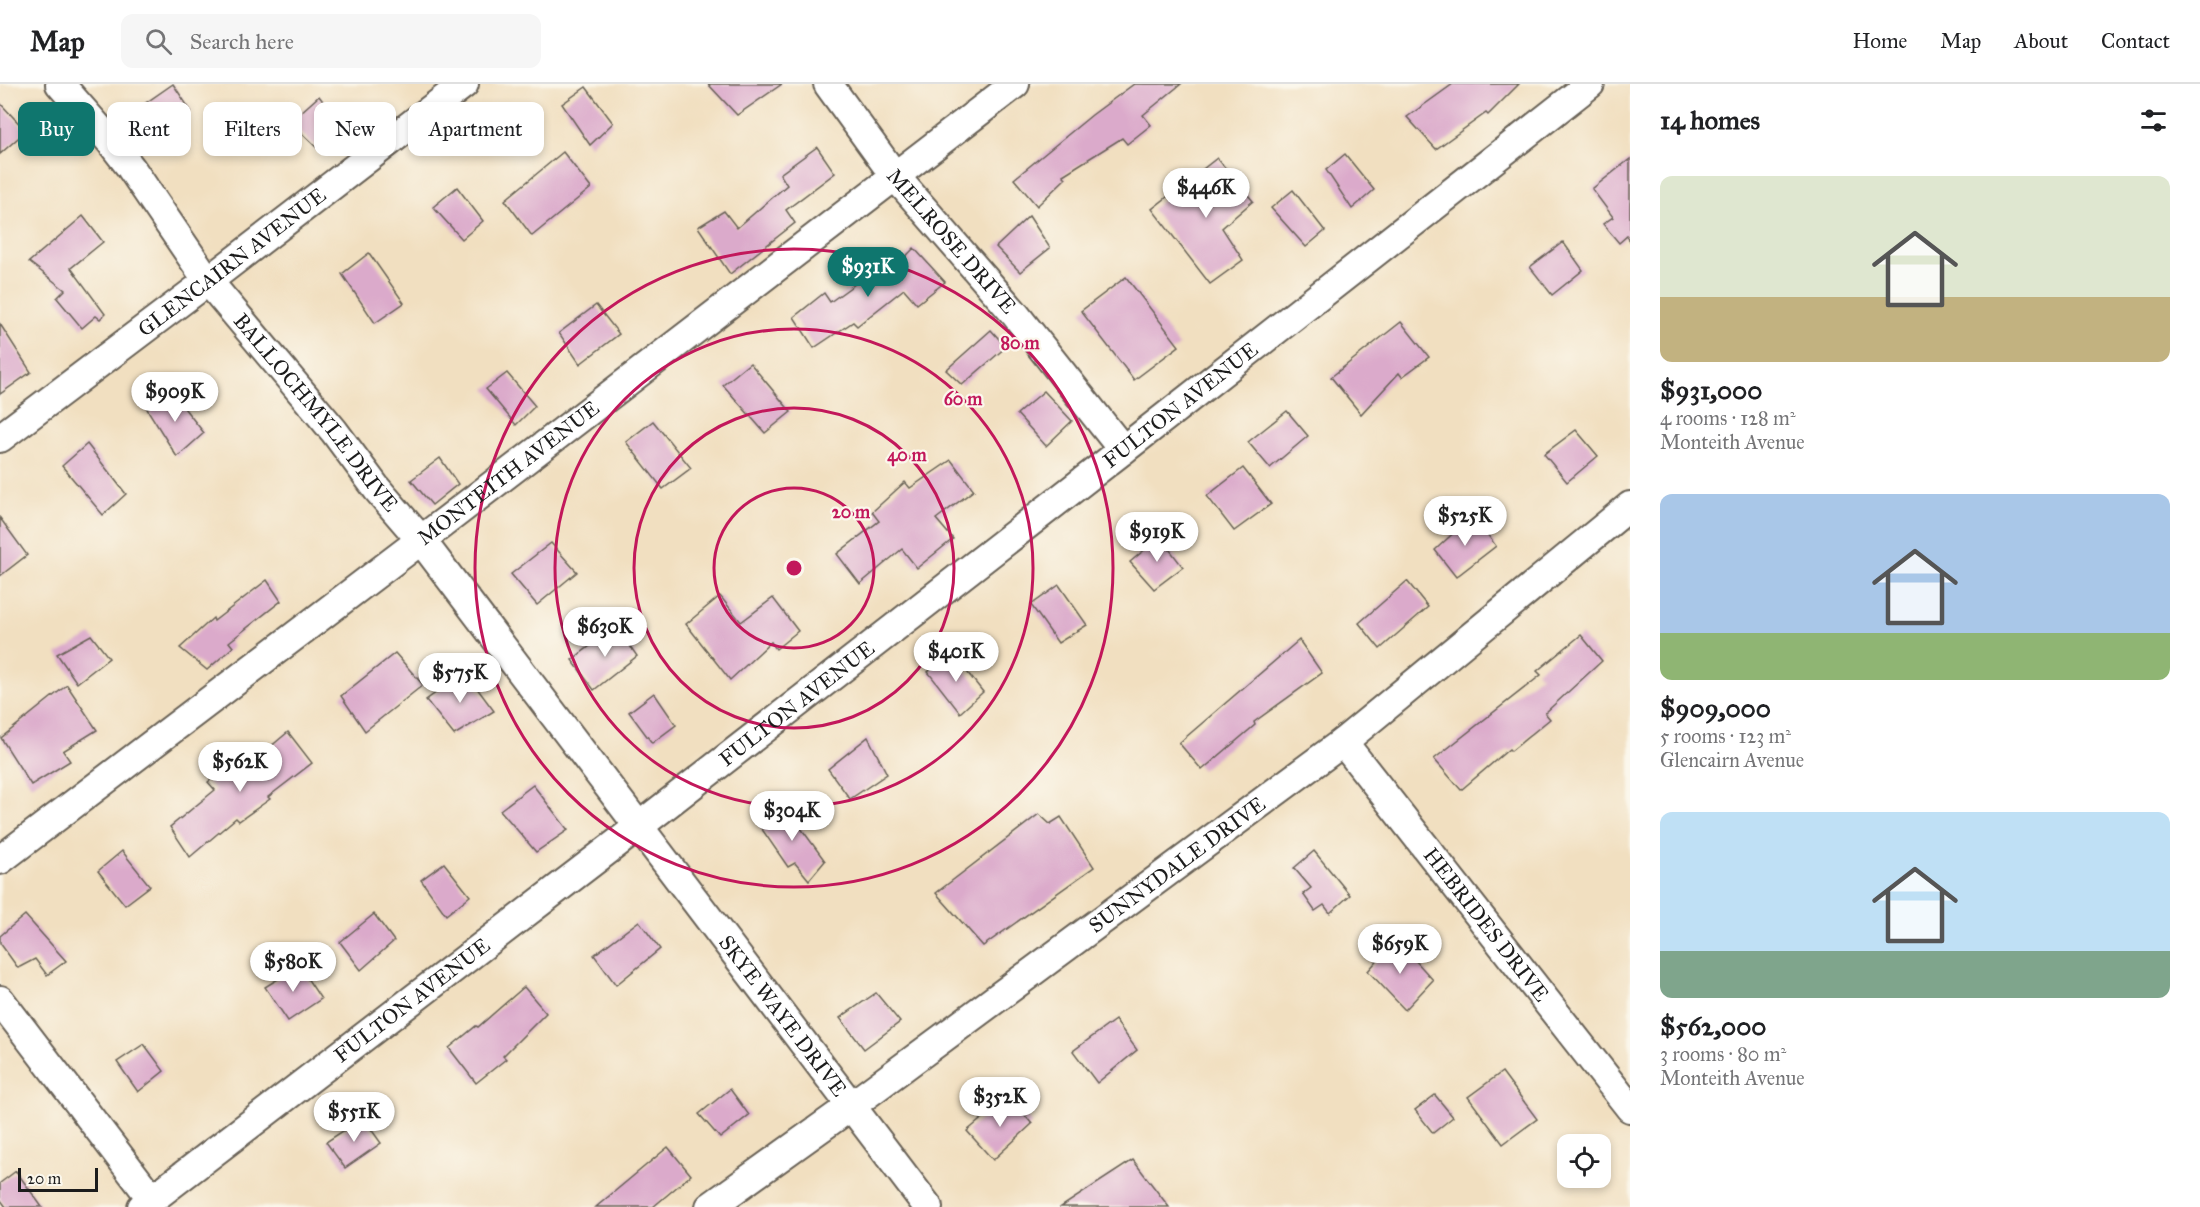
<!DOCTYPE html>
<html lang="en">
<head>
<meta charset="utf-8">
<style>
	body { margin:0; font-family:"IM FELL Great Primer",serif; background:#f6f6f6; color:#202124; height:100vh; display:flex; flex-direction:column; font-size:22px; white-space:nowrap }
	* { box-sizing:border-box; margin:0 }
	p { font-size:20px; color:#757577 }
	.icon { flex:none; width:33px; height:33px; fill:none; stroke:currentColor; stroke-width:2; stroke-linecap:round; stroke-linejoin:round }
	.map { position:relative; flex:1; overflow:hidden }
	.panel { display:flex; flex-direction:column; background:#fff; width:570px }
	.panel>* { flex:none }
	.banner { position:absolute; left:18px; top:18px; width:570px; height:54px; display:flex; gap:12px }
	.tools { position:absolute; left:1557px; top:1050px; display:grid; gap:12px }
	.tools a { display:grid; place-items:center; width:54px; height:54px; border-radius:12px; background:#fff; box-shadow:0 3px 9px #0003; font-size:30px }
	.scale { position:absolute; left:18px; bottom:15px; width:80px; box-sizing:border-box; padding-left:6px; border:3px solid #1c1c1c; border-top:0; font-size:16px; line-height:21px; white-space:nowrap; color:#1c1c1c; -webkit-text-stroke:4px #fbf7ec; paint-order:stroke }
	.price { position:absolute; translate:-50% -51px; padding:0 14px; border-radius:21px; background:#fff; color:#222; font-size:20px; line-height:39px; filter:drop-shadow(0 2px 3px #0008) }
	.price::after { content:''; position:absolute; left:50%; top:36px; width:18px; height:14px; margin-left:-9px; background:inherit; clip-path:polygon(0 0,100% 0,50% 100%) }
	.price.current { background:#0f766e; color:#fff }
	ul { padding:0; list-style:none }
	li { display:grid; align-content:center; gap:12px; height:318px; padding:0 30px }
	li span { display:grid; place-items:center; height:186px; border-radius:12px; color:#555 }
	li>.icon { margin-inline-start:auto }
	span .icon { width:108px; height:108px; fill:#fffc; stroke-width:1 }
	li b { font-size:26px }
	h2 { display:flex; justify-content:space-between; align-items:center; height:72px; padding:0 30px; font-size:26px }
	.tag { padding:0 21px; border-radius:12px; background:#fff; box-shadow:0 3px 9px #0003; font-size:21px; line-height:54px }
	.tag.current { background:#0f766e; color:#fff }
	header { display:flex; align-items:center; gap:36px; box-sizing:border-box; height:84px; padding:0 30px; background:#fff; border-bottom:2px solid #e0e0e0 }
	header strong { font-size:28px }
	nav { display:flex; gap:33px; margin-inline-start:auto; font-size:21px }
	.search { width:420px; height:54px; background:#f6f6f6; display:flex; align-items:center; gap:15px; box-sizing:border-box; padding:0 21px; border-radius:12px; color:#757577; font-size:22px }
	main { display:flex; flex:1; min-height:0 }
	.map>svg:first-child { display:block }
</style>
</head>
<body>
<header>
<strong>Map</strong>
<div class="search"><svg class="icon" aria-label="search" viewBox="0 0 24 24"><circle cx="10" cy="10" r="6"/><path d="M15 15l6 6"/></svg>Search here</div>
<nav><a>Home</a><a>Map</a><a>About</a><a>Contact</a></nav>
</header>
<main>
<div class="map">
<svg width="1630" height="1123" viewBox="0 0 1630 1123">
	<rect width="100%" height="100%" fill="#fbf7ec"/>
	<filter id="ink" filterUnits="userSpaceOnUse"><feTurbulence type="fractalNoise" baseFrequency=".0167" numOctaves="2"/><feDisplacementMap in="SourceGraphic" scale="12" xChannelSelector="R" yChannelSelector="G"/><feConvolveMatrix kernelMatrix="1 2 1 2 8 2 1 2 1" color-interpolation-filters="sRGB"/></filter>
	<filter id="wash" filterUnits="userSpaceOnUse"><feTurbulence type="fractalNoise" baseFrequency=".008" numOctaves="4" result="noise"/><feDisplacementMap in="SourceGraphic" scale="24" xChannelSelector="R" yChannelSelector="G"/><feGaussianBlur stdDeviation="1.35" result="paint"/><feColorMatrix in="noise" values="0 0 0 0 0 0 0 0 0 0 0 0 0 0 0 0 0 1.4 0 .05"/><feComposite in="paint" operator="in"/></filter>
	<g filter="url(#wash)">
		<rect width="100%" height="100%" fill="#f1dfc0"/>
		<g id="blocks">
			<g fill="#dbaacb">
				<path d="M173 0 191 27 162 50 140 23Z"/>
				<path d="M708 0H782L737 31Z"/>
				<path d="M1134 0H1181L1143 31 1151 41 1127 60 1122 54 1063 91 1066 94 1037 122 1014 95 1092 31Z"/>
				<path d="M1453 0H1519L1488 31 1486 29 1436 65 1407 33Z"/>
				<path d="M586 3 613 39 590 61 562 20Z"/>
				<path d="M319 12 344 45 318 65 290 38Z"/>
				<path d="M0 19 26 47 0 70Z"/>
				<path d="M817 63 835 89 786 126 795 139 730 190 698 143 724 127 737 144 787 101 780 90Z"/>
				<path d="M563 68 591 104 532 152 505 116Z"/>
				<path d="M1345 70 1374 106 1352 125 1326 86Z"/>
				<path d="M1217 74 1253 117 1222 144 1243 176 1210 200 1152 125Z"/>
				<path d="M1630 75V157L1627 152 1619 159 1603 140 1613 133 1592 105Z"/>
				<path d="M457 103 483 137 462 155 433 123Z"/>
				<path d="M1293 106 1325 147 1306 163 1271 124Z"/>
				<path d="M83 132 103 158 71 184 105 230 100 235 96 232 82 244 57 214 65 206 29 178Z"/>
				<path d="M1029 132 1050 164 1020 188 996 163Z"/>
				<path d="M1563 158 1583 186 1552 211 1530 183Z"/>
				<path d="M914 164 945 198 917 220 904 205 857 242 853 238 814 264 794 233 824 209 830 218 873 187 881 198Z"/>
				<path d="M369 169 404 219 375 239 342 190Z"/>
				<path d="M1126 193 1179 262 1134 296 1081 227Z"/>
				<path d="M596 221 619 250 580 280 559 249Z"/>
				<path d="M1401 238 1429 273 1402 293 1399 289 1361 330 1331 293Z"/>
				<path d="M0 240 31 288 0 310Z"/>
				<path d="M991 246 1006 263 962 301 946 286Z"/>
				<path d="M750 279 791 328 765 349 723 301Z"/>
				<path d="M507 289 535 322 516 341 486 305Z"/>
				<path d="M169 305 204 349 177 373 147 325Z"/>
				<path d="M1044 307 1072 337 1046 362 1017 330Z"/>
				<path d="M1287 327 1308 352 1270 384 1248 358Z"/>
				<path d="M653 337 691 384 663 405 626 358Z"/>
				<path d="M1576 346 1598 372 1567 398 1544 370Z"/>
				<path d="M87 360 126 410 103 431 62 382Z"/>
				<path d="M440 374 458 400 432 421 411 396Z"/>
				<path d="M951 376 974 406 936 435 953 455 917 484 902 465 860 500 837 470 879 437 872 428 905 398 910 404Z"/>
				<path d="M1243 384 1271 420 1234 447 1207 412Z"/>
				<path d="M1473 431 1496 462 1456 493 1435 466Z"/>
				<path d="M0 434 27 471 0 492Z"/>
				<path d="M1160 453 1183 483 1154 505 1130 478Z"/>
				<path d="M551 459 577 488 537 521 511 490Z"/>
				<path d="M267 496 281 517 229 558 233 563 207 586 180 564 213 534 214 537Z"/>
				<path d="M1407 497 1428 523 1380 565 1359 539Z"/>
				<path d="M1059 501 1087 541 1058 559 1031 521Z"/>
				<path d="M720 512 741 538 773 514 798 547 776 565 771 558 730 596 686 540Z"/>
				<path d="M616 542 637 572 594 606 572 576Z"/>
				<path d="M91 551 109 574 77 599 57 570Z"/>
				<path d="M1581 551 1602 577 1545 629 1550 635 1511 667 1509 665 1461 706 1434 675 1541 591 1537 587Z"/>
				<path d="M1299 556 1322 589 1254 638 1255 641 1202 686 1179 659Z"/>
				<path d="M395 569 423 601 365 647 341 612Z"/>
				<path d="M952 569 983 608 960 629 928 588Z"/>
				<path d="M465 588 494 627 454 651 426 616Z"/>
				<path d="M67 601 97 646 63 667 70 677 31 701 1 654Z"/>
				<path d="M654 609 676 641 652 659 629 628Z"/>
				<path d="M288 648 312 679 268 713 270 715 239 737 236 734 190 773 170 743 215 706 208 698 236 677 244 685Z"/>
				<path d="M868 653 887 690 850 715 828 685Z"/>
				<path d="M533 701 568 746 536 768 500 726Z"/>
				<path d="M784 721 825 777 809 796 795 779 788 783 759 741Z"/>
				<path d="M1039 730 1050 740 1061 733 1094 783 983 862 936 809Z"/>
				<path d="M122 767 150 802 125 821 98 787Z"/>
				<path d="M1314 767 1350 811 1330 829 1324 821 1315 827 1303 810 1311 804 1294 784Z"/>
				<path d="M444 779 470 812 446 831 421 796Z"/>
				<path d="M374 830 394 857 361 886 340 858Z"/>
				<path d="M25 831 66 877 47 891 35 875 18 884 0 859V852Z"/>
				<path d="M639 837 660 865 616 901 594 871Z"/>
				<path d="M1396 855 1433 896 1405 926 1368 887Z"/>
				<path d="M299 882 321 915 288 937 265 903Z"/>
				<path d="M524 903 546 929 503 972 506 975 476 999 449 964 476 942 478 943Z"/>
				<path d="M876 909 900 938 864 965 840 934Z"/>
				<path d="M1115 936 1137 966 1097 999 1073 967Z"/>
				<path d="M144 960 164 987 138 1008 117 978Z"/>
				<path d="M1502 988 1537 1035 1503 1060 1468 1013Z"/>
				<path d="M730 1005 749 1031 720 1054 699 1030Z"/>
				<path d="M1435 1011 1453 1033 1433 1049 1415 1026Z"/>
				<path d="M1009 1012 1032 1040 993 1076 967 1047Z"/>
				<path d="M363 1034 381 1059 345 1084 326 1058Z"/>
				<path d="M668 1063 691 1091 653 1123H596Z"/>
				<path d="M1133 1076 1169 1123H1061Z"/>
				<path d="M16 1087 42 1123H6L0 1115V1099Z"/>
			</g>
		</g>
	</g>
	<g filter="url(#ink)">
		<use href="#blocks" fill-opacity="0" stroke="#676055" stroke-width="1.5"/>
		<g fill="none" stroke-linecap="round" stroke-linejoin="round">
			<defs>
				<g id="street">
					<path id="s1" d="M60 0 110 57 131 84 208 197 334 347 377 405 421 456 928 1123"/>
					<path id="s2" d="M828 0 894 91 1015 230 1123 366"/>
					<path id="s3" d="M0 354 208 197 464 0"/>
					<path id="s4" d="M1343 658 1630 1024"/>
					<path id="s5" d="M0 776 421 456 1015 0"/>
					<path d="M0 916 152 1115"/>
					<path id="s6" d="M142 1123 638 743 1123 366 1590 0"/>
					<path id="s7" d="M710 1123 851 1022 1343 658 1630 422"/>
				</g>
			</defs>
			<use href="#street" stroke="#676055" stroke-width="32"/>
			<use href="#street" stroke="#fff" stroke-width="28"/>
		</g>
	</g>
	<g fill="none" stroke="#c2185b" stroke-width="3">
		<circle cx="794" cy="484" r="80"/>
		<circle cx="794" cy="484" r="160"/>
		<circle cx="794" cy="484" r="239"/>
		<circle cx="794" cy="484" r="319"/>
	</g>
	<g text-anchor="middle" stroke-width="4.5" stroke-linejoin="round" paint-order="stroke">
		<g font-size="21" fill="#1c1c1c" stroke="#fbf7ec">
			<text dy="7" stroke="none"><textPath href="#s2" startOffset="200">MELROSE DRIVE</textPath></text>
			<text dy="7" stroke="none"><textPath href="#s3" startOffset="291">GLENCAIRN AVENUE</textPath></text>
			<text dy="7" stroke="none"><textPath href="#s6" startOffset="1312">FULTON AVENUE</textPath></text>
			<text dy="7" stroke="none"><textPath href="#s1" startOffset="417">BALLOCHMYLE DRIVE</textPath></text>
			<text dy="7" stroke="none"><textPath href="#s5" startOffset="639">MONTEITH AVENUE</textPath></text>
			<text dy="7" stroke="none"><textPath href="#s6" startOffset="826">FULTON AVENUE</textPath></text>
			<text dy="7" stroke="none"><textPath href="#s7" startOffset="579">SUNNYDALE DRIVE</textPath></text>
			<text dy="7" stroke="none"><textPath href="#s4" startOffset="232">HEBRIDES DRIVE</textPath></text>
			<text dy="7" stroke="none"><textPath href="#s6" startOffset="340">FULTON AVENUE</textPath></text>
			<text dy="7" stroke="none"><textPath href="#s1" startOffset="1180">SKYE WAYE DRIVE</textPath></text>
		</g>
	</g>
	<circle cx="794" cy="484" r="9" fill="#c2185b" stroke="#fbf7ec" stroke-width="3"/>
	<g font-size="18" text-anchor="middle" font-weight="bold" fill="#c2185b" stroke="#fbf7ec" stroke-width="4.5" stroke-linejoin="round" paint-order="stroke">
		<text x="1020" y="265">80 m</text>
		<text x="963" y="321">60 m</text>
		<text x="907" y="377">40 m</text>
		<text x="851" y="434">20 m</text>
	</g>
</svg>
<div class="tools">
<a><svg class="icon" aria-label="locate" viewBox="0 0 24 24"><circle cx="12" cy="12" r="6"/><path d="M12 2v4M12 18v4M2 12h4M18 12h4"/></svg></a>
</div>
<div class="scale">20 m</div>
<b class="price" style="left:1206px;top:135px">$446K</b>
<b class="price current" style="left:868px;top:214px">$931K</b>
<b class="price" style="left:175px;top:339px">$909K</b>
<b class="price" style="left:1465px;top:463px">$525K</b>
<b class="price" style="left:1157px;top:479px">$919K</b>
<b class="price" style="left:605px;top:574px">$630K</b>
<b class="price" style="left:956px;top:599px">$401K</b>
<b class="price" style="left:460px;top:620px">$575K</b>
<b class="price" style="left:240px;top:709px">$562K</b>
<b class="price" style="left:792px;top:758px">$304K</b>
<b class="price" style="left:1400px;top:891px">$659K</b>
<b class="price" style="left:293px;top:909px">$580K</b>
<b class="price" style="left:1000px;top:1044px">$352K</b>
<b class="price" style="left:354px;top:1059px">$551K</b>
<div class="banner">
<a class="tag current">Buy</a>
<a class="tag">Rent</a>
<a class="tag">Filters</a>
<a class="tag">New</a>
<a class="tag">Apartment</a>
</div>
</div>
<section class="panel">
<h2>14 homes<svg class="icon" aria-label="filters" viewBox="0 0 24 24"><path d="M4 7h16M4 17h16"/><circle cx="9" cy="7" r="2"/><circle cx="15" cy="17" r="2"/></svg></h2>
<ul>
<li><span style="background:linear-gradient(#dfe7d0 65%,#c2b280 0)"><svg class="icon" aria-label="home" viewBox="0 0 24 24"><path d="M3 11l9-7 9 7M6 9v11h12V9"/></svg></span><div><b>$931,000</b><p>4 rooms · 128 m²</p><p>Monteith Avenue</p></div></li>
<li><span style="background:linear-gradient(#a9c7e8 75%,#8fb573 0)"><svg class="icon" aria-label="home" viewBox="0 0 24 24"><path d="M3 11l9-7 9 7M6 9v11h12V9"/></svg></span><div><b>$909,000</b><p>5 rooms · 123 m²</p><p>Glencairn Avenue</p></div></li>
<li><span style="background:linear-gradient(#bfe0f5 75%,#7fa58c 0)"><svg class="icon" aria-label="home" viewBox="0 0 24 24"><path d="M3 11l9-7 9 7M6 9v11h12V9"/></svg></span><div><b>$562,000</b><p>3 rooms · 80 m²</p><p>Monteith Avenue</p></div></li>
</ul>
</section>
</main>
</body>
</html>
